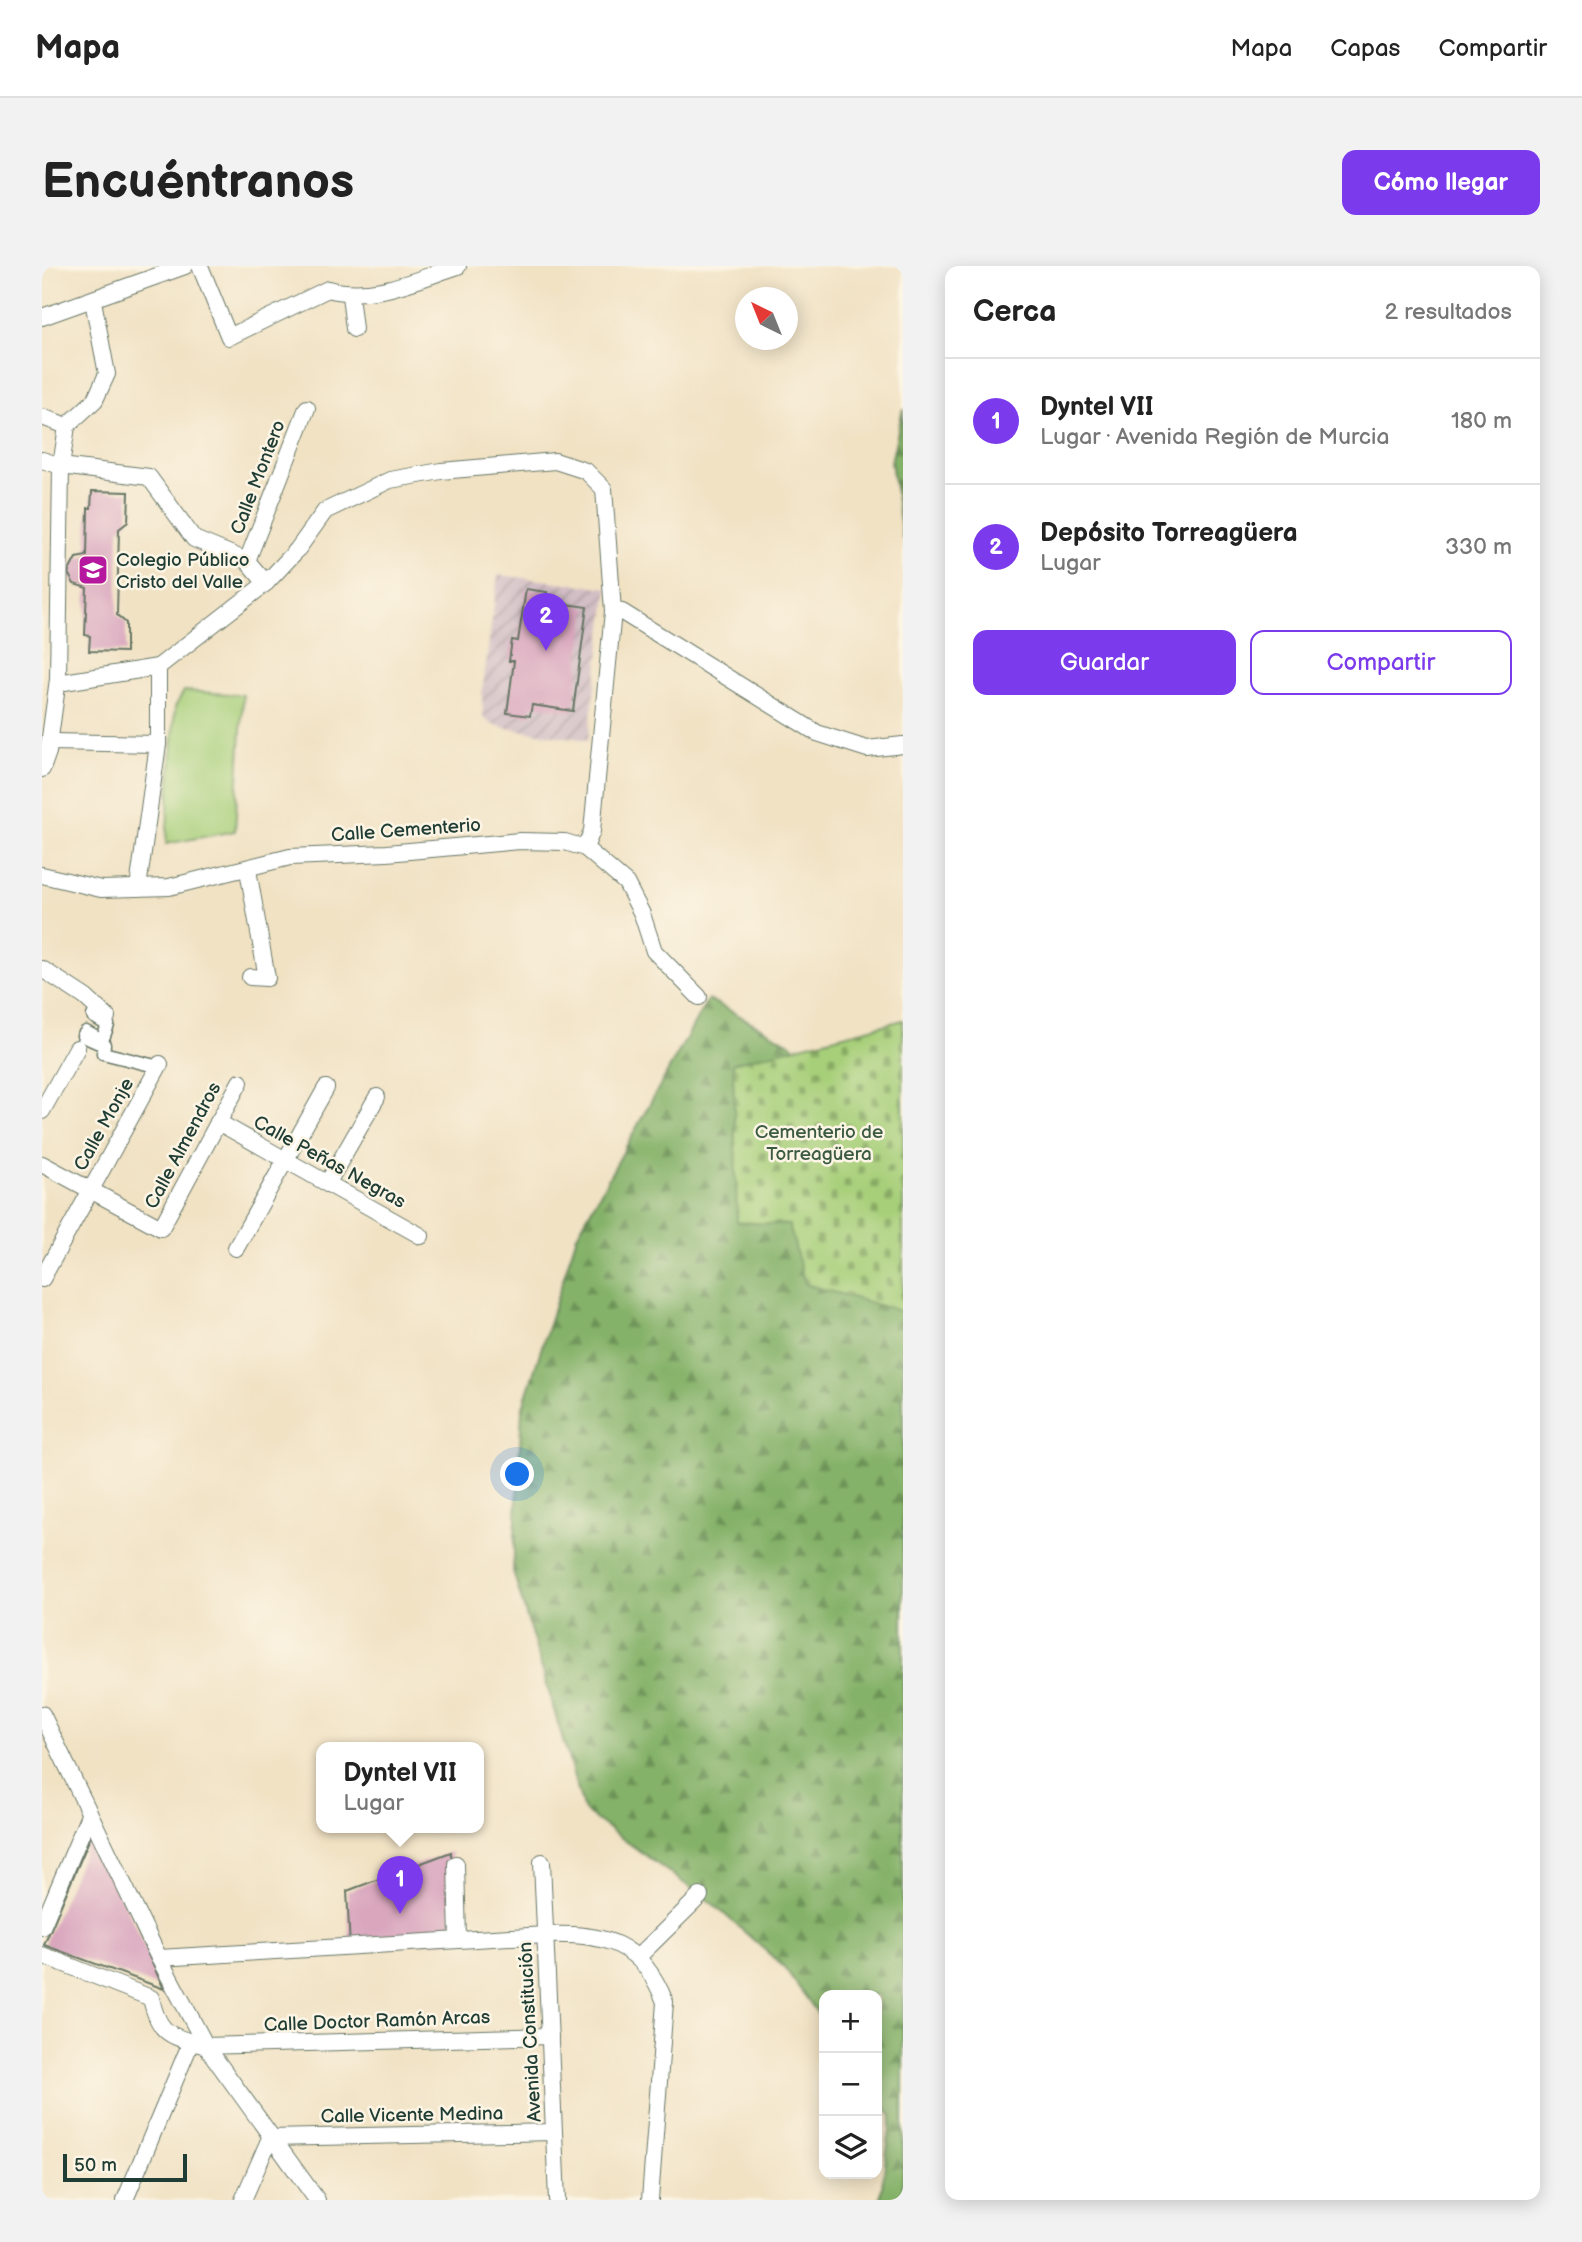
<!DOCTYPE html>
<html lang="es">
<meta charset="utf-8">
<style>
body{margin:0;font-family:"Balsamiq Sans",sans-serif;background:#f2f2f2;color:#222}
.controls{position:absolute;right:21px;bottom:21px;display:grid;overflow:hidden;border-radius:14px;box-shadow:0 4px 18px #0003}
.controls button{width:63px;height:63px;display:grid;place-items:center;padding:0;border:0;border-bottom:2px solid #e0e0e0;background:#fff;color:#222;font:35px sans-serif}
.compass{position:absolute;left:693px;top:21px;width:63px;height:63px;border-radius:50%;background:#fff;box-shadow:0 4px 18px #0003;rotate:317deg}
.scale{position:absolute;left:21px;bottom:18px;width:124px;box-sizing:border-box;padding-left:7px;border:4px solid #1f3d34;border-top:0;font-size:19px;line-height:24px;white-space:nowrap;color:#1f3d34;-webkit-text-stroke:5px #fcf5e5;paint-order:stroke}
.you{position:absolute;left:476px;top:1209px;width:24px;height:24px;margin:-18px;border:5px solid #fff;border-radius:50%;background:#1a73e8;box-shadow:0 0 0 10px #1a73e833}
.badge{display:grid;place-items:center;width:46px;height:46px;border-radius:50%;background:#7c3aed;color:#fff;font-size:23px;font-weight:700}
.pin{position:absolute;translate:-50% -58px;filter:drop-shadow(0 2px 4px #0008)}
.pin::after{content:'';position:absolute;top:37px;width:24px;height:21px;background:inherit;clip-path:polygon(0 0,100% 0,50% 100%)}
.popup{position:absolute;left:274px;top:1476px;width:168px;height:91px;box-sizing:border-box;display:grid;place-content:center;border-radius:14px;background:#fff;filter:drop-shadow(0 2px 5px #0005);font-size:23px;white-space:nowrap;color:#767676}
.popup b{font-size:26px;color:#222}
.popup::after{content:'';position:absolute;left:50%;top:100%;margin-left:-14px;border:14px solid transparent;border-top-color:#fff}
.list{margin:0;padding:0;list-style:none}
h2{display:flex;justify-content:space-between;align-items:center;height:91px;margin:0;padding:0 28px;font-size:30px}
h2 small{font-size:23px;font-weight:400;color:#767676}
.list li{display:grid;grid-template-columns:46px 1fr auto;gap:21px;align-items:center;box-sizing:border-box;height:126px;padding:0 28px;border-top:2px solid #e0e0e0}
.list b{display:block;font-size:26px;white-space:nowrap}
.list p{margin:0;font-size:23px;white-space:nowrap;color:#767676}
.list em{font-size:23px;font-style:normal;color:#767676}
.actions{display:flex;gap:14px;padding:21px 28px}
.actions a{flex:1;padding:16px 0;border:2px solid #7c3aed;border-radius:14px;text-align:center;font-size:24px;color:#7c3aed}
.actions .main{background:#7c3aed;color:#fff}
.icon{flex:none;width:38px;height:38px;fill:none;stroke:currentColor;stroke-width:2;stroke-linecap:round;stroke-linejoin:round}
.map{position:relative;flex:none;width:861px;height:1934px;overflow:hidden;border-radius:14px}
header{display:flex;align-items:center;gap:42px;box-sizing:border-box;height:98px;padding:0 35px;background:#fff;border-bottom:2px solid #e0e0e0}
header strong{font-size:33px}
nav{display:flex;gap:38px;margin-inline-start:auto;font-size:24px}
.intro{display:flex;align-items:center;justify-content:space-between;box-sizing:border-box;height:168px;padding:0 42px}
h1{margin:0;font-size:49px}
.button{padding:18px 32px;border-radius:14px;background:#7c3aed;color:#fff;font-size:24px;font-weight:700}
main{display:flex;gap:42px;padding:0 42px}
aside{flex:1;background:#fff;border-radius:14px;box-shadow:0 4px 18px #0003}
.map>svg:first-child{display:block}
.industrial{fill:url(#industrial-furrows)}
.forest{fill:url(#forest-firs);stroke:#52784e;stroke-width:2}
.cemetery{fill:url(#cemetery-stones);stroke:#638656;stroke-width:2}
.pitch{fill:#a7cf79;stroke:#638656;stroke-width:2}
.building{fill:#d9a6be}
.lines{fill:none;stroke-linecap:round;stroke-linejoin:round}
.pedestrian-casing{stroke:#687766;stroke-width:15}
.minor-casing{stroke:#687766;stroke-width:18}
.pedestrian{stroke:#fff;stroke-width:12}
.minor{stroke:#fff;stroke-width:16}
.labels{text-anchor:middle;stroke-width:5;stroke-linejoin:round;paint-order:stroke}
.street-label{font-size:19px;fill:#1f3d34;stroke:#fcf5e5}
.poi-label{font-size:19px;fill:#1f3d34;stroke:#fcf5e5;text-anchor:start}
.park-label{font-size:19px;fill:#3a5a42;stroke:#fcf5e5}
</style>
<header>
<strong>Mapa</strong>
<nav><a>Mapa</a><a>Capas</a><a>Compartir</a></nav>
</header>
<div class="intro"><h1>Encuéntranos</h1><a class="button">Cómo llegar</a></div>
<main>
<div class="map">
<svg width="861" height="1934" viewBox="0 0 861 1934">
<defs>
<pattern id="industrial-furrows" width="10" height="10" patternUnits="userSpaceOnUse" patternTransform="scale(1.75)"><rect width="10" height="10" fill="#d2bec5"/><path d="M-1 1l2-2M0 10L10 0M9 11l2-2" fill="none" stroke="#aa9ca1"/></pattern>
<pattern id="forest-firs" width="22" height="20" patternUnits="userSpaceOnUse" patternTransform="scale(1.75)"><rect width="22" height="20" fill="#85b269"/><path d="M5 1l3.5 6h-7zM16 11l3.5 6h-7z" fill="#6c9257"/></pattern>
<pattern id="cemetery-stones" width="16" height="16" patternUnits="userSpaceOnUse" patternTransform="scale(1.75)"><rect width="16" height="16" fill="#a7cf79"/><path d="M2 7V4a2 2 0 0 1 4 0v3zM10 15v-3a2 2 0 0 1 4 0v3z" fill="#87a964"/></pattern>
</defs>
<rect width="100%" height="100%" fill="#fcf5e5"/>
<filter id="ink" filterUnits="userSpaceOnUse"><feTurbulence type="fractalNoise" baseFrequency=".0143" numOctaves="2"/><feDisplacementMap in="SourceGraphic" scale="14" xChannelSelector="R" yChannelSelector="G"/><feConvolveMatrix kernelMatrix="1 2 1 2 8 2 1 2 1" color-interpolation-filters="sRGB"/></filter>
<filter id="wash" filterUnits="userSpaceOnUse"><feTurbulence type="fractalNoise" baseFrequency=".00686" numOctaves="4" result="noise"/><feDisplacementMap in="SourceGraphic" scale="28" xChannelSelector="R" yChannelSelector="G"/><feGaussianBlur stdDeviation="1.57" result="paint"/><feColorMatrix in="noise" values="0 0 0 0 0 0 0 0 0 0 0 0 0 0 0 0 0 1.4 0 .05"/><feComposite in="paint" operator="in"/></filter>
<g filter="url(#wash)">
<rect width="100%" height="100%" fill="#f1e2c4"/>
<!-- industrial -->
<polygon class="industrial" points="456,309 566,322 546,474 463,462 449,458 441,451 440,428"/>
<!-- forest -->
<g class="forest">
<polygon points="861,143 861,274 849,196"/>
<polygon points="666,733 748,777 861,861 861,1934 838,1934 850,1850 835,1829 835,1729 782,1729 782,1756 742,1701 671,1638 542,1545 471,1305 480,1144 535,969"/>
</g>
<!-- cemetery -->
<polygon class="cemetery" points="861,754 861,1046 763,1018 747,959 695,956 691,797"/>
<!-- pitch -->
<polygon class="pitch" points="142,425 201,429 193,565 124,578 133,441"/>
<g id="blocks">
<!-- building -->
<g class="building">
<polygon points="50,225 87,226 86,256 77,263 75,349 84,357 84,386 47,385 48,370 43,369 45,322 32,318 26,307 34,292 45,290 46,242 49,242"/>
<polygon points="484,323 505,326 504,335 545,341 531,445 490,439 488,450 465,447 472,395 467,395 470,374 476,375"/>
<polygon points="50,1567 122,1723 2,1679"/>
<polygon points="409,1586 410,1675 308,1681 305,1625"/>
</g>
</g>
</g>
<g filter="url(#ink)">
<use href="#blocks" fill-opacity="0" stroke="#687766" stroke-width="2"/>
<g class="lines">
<!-- pedestrian casing -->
<g class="pedestrian-casing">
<polyline id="pedestrian" points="65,751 53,746 51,750 66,759 60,775 44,766 41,770 62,779 61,787 117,801"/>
</g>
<!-- minor casing -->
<g class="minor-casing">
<g id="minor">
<path d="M 158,0 L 187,71 L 286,23 C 331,35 373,14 416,0"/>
<polyline points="308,29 312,63"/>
<polyline points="0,51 143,0"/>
<polyline points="0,151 25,160"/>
<polyline points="0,194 19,200 107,211 152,273 205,295 224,317"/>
<polyline points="205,295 265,142"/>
<polyline points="16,417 116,401"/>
<polyline points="8,476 116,478"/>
<polyline points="0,503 6,486 16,413 19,200 25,160 53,134 65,108 51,35"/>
<polyline points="543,582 550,565 571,345 580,346 775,467 825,483 861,479"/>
<polyline points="206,604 225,712 208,711"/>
<polyline points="0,609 59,623 127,621 248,591 345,587 478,575 523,576 543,582 584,617 600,648 612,685 657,731"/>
<polyline points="96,622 116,478 116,401 224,317 255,284 283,245 348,214 399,205 513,195 544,205 562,223 571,345"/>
<polyline points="0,703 43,731 65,751"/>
<polyline points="0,845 35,782"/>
<polyline points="176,856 379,970"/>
<polyline points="0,898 119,962 198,816"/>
<polyline points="285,918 335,831"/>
<polyline points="194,982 284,822"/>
<polyline points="0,1013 118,798"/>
<polyline points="0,1448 117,1692 164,1780 275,1934"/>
<polyline points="500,1596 515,1934"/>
<polyline points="414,1598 416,1674"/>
<polyline points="0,1661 47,1549"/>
<path d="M 0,1689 L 109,1732 C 117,1770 129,1770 164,1780 L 508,1770"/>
<polyline points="596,1691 658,1630"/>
<path d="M 117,1692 L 503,1669 C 563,1667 600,1676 623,1736 L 608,1934"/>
<polyline points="83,1934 149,1776"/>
<polyline points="201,1934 228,1872 512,1866"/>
</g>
</g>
<!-- pedestrian -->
<use href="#pedestrian" class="pedestrian"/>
<!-- minor -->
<use href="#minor" class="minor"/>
</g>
</g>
<!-- icons -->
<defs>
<g id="school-square" transform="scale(1.575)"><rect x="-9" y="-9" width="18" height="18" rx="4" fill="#b5179e" stroke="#fcf5e5"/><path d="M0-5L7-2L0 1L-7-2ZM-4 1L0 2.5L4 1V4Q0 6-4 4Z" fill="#fff"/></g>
</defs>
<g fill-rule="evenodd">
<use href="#school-square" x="51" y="304"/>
</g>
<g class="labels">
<!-- street labels -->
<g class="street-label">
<text transform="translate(215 211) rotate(-69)" y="7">Calle Montero</text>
<text transform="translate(364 563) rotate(-4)" y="7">Calle Cementerio</text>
<text transform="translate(61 858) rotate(-61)" y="7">Calle Monje</text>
<text transform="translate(140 879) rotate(-62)" y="7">Calle Almendros</text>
<text transform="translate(288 895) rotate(29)" y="7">Calle Peñas Negras</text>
<text transform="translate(335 1754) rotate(-2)" y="7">Calle Doctor Ramón Arcas</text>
<text transform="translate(487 1766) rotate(-93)" y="7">Avenida Constitución</text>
<text transform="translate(370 1848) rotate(-1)" y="7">Calle Vicente Medina</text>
</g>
<!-- poi labels -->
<g class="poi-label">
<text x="74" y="300">Colegio Público<tspan x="74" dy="22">Cristo del Valle</tspan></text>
</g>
<!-- park labels -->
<g class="park-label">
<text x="777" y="872">Cementerio de<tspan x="777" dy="22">Torreagüera</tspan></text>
</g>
</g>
</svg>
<div class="controls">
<button>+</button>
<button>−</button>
<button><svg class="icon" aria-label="layers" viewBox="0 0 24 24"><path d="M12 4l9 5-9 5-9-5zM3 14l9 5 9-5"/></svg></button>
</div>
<svg class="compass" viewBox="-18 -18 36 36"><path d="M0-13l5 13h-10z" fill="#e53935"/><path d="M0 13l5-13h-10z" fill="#767676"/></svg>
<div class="scale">50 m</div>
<div class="you"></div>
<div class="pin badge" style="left:358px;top:1648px">1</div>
<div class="popup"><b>Dyntel VII</b>Lugar</div>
<div class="pin badge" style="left:504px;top:385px">2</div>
</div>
<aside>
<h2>Cerca<small>2 resultados</small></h2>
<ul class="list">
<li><span class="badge">1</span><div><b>Dyntel VII</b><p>Lugar · Avenida Región de Murcia</p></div><em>180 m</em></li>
<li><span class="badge">2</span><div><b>Depósito Torreagüera</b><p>Lugar</p></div><em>330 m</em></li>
</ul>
<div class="actions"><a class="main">Guardar</a><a>Compartir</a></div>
</aside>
</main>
